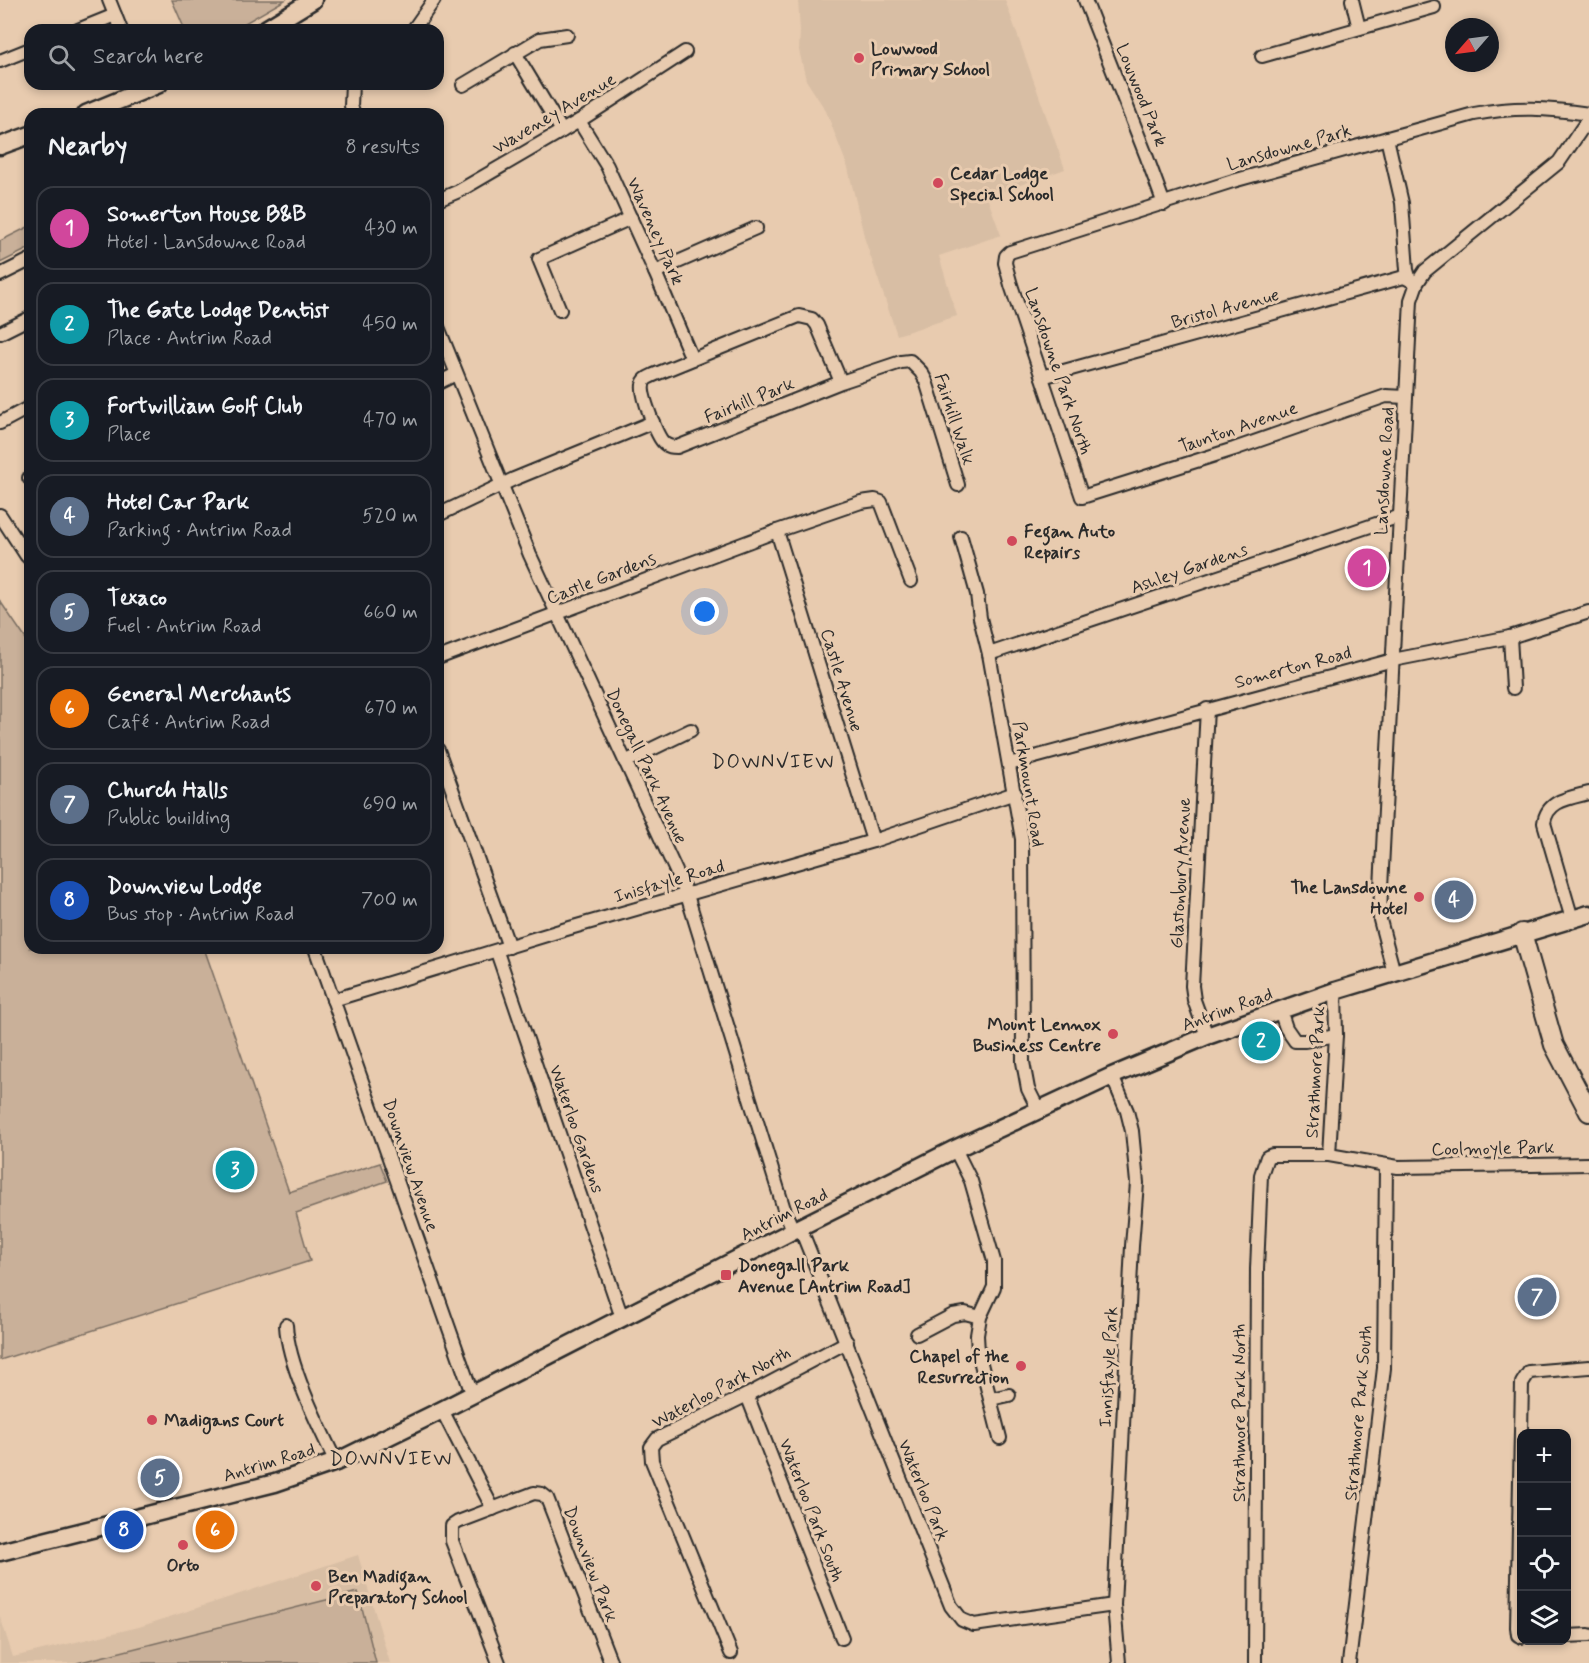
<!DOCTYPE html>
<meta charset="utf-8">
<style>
body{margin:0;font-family:Mynerve,sans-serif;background:#242831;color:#f1f3f6}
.controls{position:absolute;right:18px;bottom:18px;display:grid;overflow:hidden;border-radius:12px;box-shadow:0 3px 9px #0003}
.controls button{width:54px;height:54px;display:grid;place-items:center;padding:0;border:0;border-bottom:2px solid #363941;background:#171b24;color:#f1f3f6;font:30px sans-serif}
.compass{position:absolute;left:1445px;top:18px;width:54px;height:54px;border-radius:50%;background:#171b24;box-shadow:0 3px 9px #0003;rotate:242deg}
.you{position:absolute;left:705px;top:612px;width:21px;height:21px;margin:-15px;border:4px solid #fff;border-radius:50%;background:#1a73e8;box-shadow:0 0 0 9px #1a73e833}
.badge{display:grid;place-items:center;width:39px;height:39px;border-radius:50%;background:#d1495b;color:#fff;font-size:20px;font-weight:700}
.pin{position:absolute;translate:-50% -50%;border:3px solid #fff;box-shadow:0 2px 6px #0006}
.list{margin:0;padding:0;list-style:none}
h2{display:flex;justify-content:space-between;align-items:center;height:78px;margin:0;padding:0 24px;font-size:26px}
h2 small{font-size:20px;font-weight:400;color:#9ea1a6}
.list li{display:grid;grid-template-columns:39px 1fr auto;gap:18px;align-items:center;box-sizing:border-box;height:84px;margin:0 12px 12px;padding:0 12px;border:2px solid #363941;border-radius:18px}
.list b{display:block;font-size:22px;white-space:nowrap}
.list p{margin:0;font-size:20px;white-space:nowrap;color:#9ea1a6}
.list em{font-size:20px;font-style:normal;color:#9ea1a6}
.icon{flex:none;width:33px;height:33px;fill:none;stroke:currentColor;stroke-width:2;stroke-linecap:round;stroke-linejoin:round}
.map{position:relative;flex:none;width:1589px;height:1663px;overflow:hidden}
.search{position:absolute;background:#171b24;box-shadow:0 3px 9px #0003;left:24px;top:24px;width:420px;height:66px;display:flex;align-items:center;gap:15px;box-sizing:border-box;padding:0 21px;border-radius:18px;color:#9ea1a6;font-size:22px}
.panel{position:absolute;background:#171b24;box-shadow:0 3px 9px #0003;left:24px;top:108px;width:420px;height:846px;border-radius:18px}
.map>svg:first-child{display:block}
.built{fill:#d8bea4}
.green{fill:#c9b099;stroke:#7a6e62;stroke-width:1.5}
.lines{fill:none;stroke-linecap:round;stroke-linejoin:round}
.minor-casing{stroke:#2b2b2b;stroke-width:16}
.major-casing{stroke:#2b2b2b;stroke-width:21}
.highway-casing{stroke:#2b2b2b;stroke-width:22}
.minor{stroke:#e8cbaf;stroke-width:12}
.major{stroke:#e8cbaf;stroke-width:16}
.highway{stroke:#e8cbaf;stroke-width:18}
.poi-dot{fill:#d1495b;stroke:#e8cbaf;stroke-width:2}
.labels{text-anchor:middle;stroke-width:6;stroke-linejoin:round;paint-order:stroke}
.poi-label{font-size:18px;font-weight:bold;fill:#2b2b2b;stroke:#e8cbaf;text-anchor:start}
.street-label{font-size:18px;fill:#2b2b2b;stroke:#e8cbaf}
.neighbourhood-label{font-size:20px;letter-spacing:1.5px;fill:#2b2b2b;stroke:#e8cbaf}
</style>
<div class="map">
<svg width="1589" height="1663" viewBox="0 0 1589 1663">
<rect width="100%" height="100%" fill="#e8cbaf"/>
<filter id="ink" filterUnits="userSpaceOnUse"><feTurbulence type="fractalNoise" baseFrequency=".0167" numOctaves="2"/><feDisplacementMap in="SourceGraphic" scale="12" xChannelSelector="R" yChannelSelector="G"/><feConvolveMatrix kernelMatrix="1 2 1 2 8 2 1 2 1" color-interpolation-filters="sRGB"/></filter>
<g filter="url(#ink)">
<!-- built -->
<g class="built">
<polygon points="798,0 1005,0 1065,169 987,197 1001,235 939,256 957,316 897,335 865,240 848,168 826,111 806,80 799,50 800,31"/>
<polygon points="358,1555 390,1663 0,1663 0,1616 13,1657 139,1627"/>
</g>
<!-- green -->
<g class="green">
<polygon points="172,0 285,0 233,30 185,30"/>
<polygon points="30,226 30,248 0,263 0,241"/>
<polygon points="0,601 30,645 30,948 204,948 289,1192 380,1163 387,1181 296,1213 310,1261 0,1360"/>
<polygon points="358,1592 376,1663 77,1663"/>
</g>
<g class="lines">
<!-- minor casing -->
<g class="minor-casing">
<g id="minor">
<polyline points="109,0 121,30"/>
<polyline points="1085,0 1146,155 1164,204"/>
<polyline points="1352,0 1359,28"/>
<polyline points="78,30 115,15"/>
<polyline points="413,30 434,0"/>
<polyline points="515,53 562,131"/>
<polyline points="1262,56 1434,7"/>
<polyline points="0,61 30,49"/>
<polyline points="352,84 351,106 354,114"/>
<polyline points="463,85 540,39 567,35"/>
<polyline points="579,121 607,166 655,272 692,359"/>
<polyline points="1387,138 1402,203 1407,270 1410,280"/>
<polyline points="438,200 459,191 579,121 685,52"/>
<polyline points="655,272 756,228"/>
<polyline points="0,275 30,260"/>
<polyline points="560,310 539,259 631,218"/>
<polyline points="438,327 530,555 687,895 784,1209 793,1230"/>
<polyline points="0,333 30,318"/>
<polyline points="1042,377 1404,277 1417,283"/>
<path d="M 841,382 L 817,325 L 812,319 L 799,316 L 656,374 C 650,377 644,378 643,385 C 641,395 657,437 664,443 C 668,447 672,447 677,447 L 841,382 L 901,362 L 910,361 L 921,372 L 926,381 L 958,485"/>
<polyline points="438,383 456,374"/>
<path d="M 1406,397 L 1386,396 L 1234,449 L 1082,497 L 1011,285 L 1005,263 L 1006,256 L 1010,252 L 1233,181 L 1474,114 C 1516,106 1547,108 1589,114"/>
<polyline points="0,423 30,407"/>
<polyline points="29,478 30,478"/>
<polyline points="0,515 26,555 30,559"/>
<polyline points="438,515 514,479 653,422"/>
<polyline points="777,531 873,841"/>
<polyline points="961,537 977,594 980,618 989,654 1022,839 1023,1062 1028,1089 1038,1109"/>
<polyline points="1510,637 1513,688"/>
<polyline points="989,654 1400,516"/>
<polyline points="438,658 777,531 861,502 875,500 881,502 911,581"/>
<polyline points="1207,709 1192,986 1194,1000 1207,1036"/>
<polyline points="438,750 509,947"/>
<polyline points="625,762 691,730"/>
<polyline points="1009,764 1393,660 1510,637 1589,612"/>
<path d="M 1572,919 L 1544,823 C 1547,800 1570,798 1589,793"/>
<polyline points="315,948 469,1385 474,1394"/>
<polyline points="497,952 619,1309 624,1318"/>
<polyline points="1394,973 1380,920 1381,888 1411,300 1417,283 1425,271 1559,162 1589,118"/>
<polyline points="333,1000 563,930 873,841 1015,793"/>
<polyline points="1280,1010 1286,1028 1295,1041 1305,1041 1336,1035"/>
<polyline points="1112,1076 1127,1111 1132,1131 1137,1183 1132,1246 1114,1605 1119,1663"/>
<polyline points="955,1149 971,1181 994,1261 994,1287 980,1317 977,1335 978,1352 1000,1438"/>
<polyline points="1329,1155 1336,1035 1335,991"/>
<polyline points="800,1227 951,1606 962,1620 974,1625 1114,1605"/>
<path d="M 286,1325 C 288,1365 318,1425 336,1462"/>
<polyline points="917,1334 953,1315 965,1313 980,1317"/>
<polyline points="747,1395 842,1638"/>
<polyline points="991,1399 1009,1395"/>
<polyline points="442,1410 493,1509"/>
<polyline points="1566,1636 1589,1635"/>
<polyline points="1522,1637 1518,1635 1517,1627 1522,1383 1529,1372 1589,1367"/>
<polyline points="731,1653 652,1461 651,1447 657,1439 747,1395 847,1342"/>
<polyline points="499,1663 452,1541 452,1526 458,1522 534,1493 542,1494 547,1498 611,1663"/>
<polyline points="1255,1663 1257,1269 1261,1175 1267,1157 1272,1155 1329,1155 1398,1167 1589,1164"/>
<polyline points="1349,1663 1384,1368 1386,1165"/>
</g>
</g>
<!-- major casing -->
<g class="major-casing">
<g id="major">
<polyline points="264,30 313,0"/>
<polyline points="86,114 159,84"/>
<polyline points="0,146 30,135"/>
<polyline points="0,1552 275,1483 336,1462 442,1410 800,1227 955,1149 1112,1076 1207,1036 1335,991 1589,914"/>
</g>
</g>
<!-- highway casing -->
<g class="highway-casing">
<polyline id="highway" points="1522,933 1554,1045 1589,1112"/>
</g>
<!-- minor -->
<use href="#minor" class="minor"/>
<!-- major -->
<use href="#major" class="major"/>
<!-- highway -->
<use href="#highway" class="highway"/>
</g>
</g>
<!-- markers -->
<g class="poi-dot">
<circle cx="859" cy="58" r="6"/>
<circle cx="938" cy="183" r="6"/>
<circle cx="1012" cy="541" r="6"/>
<circle cx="1419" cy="897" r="6"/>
<circle cx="1113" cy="1034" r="6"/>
<rect x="720" y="1269" width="12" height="12" rx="3"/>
<circle cx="1021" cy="1366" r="6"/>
<circle cx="152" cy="1420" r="6"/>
<circle cx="183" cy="1545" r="6"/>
<circle cx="316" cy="1586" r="6"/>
</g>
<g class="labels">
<!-- poi labels -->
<g class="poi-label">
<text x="871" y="54">Lowwood<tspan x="871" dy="21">Primary School</tspan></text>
<text x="950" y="179">Cedar Lodge<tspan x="950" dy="21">Special School</tspan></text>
<text x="1024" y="537">Fegan Auto<tspan x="1024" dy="21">Repairs</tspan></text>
<text x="1407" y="893" text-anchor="end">The Lansdowne<tspan x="1407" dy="21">Hotel</tspan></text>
<text x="1101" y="1030" text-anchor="end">Mount Lennox<tspan x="1101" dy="21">Business Centre</tspan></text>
<text x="738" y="1271">Donegall Park<tspan x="738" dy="21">Avenue [Antrim Road]</tspan></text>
<text x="1009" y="1362" text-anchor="end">Chapel of the<tspan x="1009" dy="21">Resurrection</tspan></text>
<text x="164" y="1426">Madigans Court</text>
<text x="183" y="1571" text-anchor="middle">Orto</text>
<text x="328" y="1582">Ben Madigan<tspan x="328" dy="21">Preparatory School</tspan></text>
</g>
<!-- street labels -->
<g class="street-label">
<text transform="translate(1142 95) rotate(68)" y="6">Lowwood Park</text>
<text transform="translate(554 113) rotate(-31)" y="6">Waveney Avenue</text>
<text transform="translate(1289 147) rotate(-16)" y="6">Lansdowne Park</text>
<text transform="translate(656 231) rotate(66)" y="6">Waveney Park</text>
<text transform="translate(1225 308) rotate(-15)" y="6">Bristol Avenue</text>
<text transform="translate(1059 371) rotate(71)" y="6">Lansdowne Park North</text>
<text transform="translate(749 400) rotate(-22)" y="6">Fairhill Park</text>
<text transform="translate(955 419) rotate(72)" y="6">Fairhill Walk</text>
<text transform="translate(1238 427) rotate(-19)" y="6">Taunton Avenue</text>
<text transform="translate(1384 471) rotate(-87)" y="6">Lansdowne Road</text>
<text transform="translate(1189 568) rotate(-19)" y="6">Ashley Gardens</text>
<text transform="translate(601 578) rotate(-21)" y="6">Castle Gardens</text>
<text transform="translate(1293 667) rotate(-15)" y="6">Somerton Road</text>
<text transform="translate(842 680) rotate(73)" y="6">Castle Avenue</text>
<text transform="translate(647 766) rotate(65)" y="6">Donegall Park Avenue</text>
<text transform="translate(1029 784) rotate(81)" y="6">Parkmount Road</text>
<text transform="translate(1180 873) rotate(-87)" y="6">Glastonbury Avenue</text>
<text transform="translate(669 881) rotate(-16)" y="6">Inisfayle Road</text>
<text transform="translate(1227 1009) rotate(-20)" y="6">Antrim Road</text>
<text transform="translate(1315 1072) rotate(-87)" y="6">Strathmore Park</text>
<text transform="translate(577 1129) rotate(71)" y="6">Waterloo Gardens</text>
<text transform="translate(1493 1148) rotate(-1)" y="6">Coolmoyle Park</text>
<text transform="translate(411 1165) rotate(71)" y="6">Downview Avenue</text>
<text transform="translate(784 1214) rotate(-27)" y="6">Antrim Road</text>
<text transform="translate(1108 1367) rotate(-87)" y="6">Innisfayle Park</text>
<text transform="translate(721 1387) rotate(-28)" y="6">Waterloo Park North</text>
<text transform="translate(1239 1413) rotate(-90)" y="6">Strathmore Park North</text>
<text transform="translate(1358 1413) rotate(-85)" y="6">Strathmore Park South</text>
<text transform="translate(269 1462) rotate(-17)" y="6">Antrim Road</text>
<text transform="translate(924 1490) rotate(68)" y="6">Waterloo Park</text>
<text transform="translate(812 1510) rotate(69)" y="6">Waterloo Park South</text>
<text transform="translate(591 1564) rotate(69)" y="6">Downview Park</text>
</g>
<!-- neighbourhood labels -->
<g class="neighbourhood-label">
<text x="773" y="768">DOWNVIEW</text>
<text x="391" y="1465">DOWNVIEW</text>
</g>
</g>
</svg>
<div class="controls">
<button>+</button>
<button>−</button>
<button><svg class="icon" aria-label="locate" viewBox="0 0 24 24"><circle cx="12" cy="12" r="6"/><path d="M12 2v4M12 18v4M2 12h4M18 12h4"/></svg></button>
<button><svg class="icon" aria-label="layers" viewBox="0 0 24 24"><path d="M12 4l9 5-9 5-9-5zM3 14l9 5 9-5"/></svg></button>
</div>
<svg class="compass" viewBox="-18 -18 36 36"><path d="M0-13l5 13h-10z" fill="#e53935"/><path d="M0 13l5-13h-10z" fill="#9ea1a6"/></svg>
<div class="you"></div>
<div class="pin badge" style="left:1367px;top:568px;background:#d1479c">1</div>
<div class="pin badge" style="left:1261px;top:1041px;background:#0f9aa8">2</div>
<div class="pin badge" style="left:235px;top:1170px;background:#0f9aa8">3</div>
<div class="pin badge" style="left:1454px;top:900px;background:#5c6f8a">4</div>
<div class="pin badge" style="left:160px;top:1478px;background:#5c6f8a">5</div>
<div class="pin badge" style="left:215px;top:1530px;background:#e8710a">6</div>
<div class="pin badge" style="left:1537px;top:1297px;background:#5c6f8a">7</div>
<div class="pin badge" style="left:124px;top:1530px;background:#1a4fb4">8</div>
<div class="search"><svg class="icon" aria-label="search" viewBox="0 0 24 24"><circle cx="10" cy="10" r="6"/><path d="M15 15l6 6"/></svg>Search here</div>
<section class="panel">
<h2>Nearby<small>8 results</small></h2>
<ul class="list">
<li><span class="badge" style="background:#d1479c">1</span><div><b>Somerton House B&amp;B</b><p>Hotel · Lansdowne Road</p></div><em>430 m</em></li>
<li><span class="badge" style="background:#0f9aa8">2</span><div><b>The Gate Lodge Dentist</b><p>Place · Antrim Road</p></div><em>450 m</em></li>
<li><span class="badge" style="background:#0f9aa8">3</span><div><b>Fortwilliam Golf Club</b><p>Place</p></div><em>470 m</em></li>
<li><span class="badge" style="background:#5c6f8a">4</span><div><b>Hotel Car Park</b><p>Parking · Antrim Road</p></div><em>520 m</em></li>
<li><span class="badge" style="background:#5c6f8a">5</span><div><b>Texaco</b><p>Fuel · Antrim Road</p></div><em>660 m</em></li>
<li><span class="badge" style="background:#e8710a">6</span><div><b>General Merchants</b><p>Café · Antrim Road</p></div><em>670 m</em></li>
<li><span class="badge" style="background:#5c6f8a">7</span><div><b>Church Halls</b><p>Public building</p></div><em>690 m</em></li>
<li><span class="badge" style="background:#1a4fb4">8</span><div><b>Downview Lodge</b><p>Bus stop · Antrim Road</p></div><em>700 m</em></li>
</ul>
</section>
</div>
